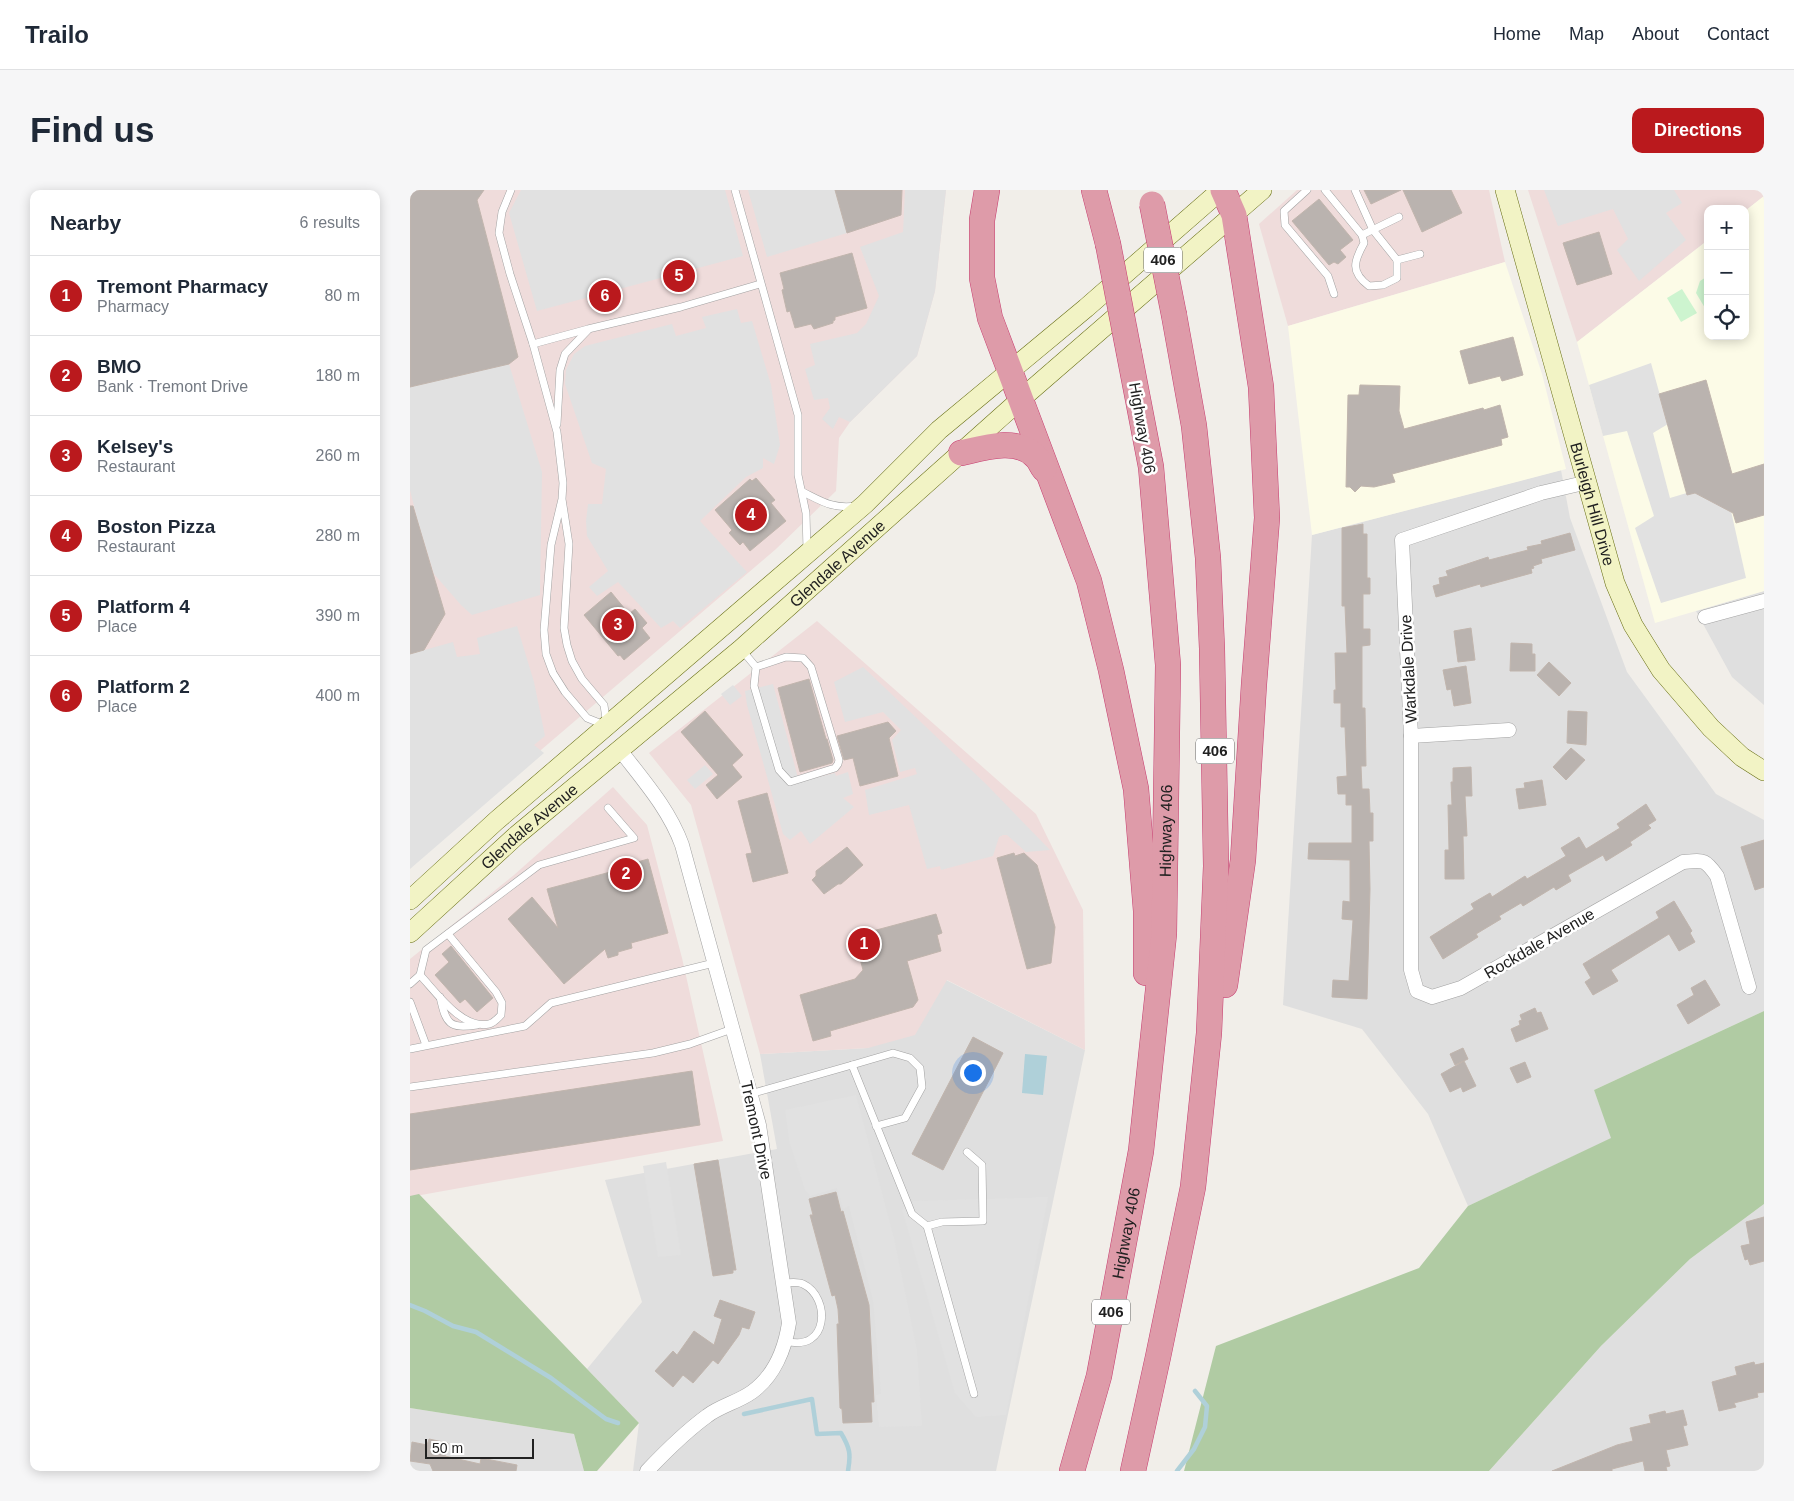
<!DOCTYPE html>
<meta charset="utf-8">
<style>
body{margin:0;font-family:Helvetica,sans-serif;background:#f6f6f7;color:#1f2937}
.controls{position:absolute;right:15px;top:15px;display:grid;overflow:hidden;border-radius:10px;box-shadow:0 2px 12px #0003}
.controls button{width:45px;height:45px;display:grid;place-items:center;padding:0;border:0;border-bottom:1px solid #e0e1e3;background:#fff;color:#1f2937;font:25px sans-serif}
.scale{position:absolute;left:15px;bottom:12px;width:109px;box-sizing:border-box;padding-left:5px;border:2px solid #212121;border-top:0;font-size:14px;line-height:18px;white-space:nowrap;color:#212121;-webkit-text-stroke:4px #fff;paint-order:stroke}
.you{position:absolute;left:562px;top:882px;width:18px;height:18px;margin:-12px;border:4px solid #fff;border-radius:50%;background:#1a73e8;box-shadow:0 0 0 8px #1a73e833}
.badge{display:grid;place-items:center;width:32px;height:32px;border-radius:50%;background:#ba191d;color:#fff;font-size:16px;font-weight:700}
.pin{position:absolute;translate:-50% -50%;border:2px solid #fff;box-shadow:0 1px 5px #0006}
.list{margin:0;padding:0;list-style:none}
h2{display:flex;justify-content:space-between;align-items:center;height:65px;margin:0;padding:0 20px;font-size:21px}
h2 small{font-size:16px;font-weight:400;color:#747a83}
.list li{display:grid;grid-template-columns:32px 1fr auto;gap:15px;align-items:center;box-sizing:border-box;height:80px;padding:0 20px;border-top:1px solid #e0e1e3}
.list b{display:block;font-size:19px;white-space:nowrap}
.list p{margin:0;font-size:16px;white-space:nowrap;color:#747a83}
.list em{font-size:16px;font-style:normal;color:#747a83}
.icon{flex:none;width:28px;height:28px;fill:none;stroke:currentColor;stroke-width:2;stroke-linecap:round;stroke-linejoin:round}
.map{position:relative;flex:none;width:1354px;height:1281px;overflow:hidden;border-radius:10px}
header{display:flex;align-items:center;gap:30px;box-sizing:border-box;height:70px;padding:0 25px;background:#fff;border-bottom:1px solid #e0e1e3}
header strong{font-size:24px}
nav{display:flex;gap:28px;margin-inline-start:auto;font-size:18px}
.intro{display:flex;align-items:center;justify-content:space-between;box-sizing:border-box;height:120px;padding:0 30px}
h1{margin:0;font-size:35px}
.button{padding:12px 22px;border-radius:10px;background:#ba191d;color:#fff;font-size:18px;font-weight:700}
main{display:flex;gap:30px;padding:0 30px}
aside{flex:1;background:#fff;border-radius:10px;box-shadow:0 2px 12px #0003}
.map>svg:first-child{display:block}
.residential{fill:#dfdfdf}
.commercial{fill:#efdcdb}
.education{fill:#fcfbe7}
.forest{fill:#b0cba3}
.park{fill:#cdf4cf}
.parking{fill:#e1e1e1}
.water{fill:#afd0d9}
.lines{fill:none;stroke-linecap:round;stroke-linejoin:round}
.stream{stroke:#afd0d9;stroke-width:4.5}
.building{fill:#bab3af;stroke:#c1b5ad}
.lane-casing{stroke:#a2a2a2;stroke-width:8}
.street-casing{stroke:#a2a2a2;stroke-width:15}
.secondary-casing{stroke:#676e13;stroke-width:20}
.highway-casing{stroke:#c73e70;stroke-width:26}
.lane{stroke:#fff;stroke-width:7}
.street{stroke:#fff;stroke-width:14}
.secondary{stroke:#f2f3c5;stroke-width:19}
.highway{stroke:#de9ba9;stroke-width:25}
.highway-bridge-casing{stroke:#c73e70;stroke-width:26;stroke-linecap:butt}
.highway-bridge{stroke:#de9ba9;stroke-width:25}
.labels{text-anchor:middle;stroke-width:5;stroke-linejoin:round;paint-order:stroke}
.shield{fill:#fff;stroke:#646464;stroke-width:1}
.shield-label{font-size:15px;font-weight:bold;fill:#212121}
.street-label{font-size:16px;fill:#212121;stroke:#fff}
</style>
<header>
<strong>Trailo</strong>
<nav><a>Home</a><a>Map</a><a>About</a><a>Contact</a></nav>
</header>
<div class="intro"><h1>Find us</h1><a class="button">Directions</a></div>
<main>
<aside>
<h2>Nearby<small>6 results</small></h2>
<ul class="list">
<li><span class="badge">1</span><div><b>Tremont Pharmacy</b><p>Pharmacy</p></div><em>80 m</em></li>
<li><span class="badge">2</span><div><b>BMO</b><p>Bank · Tremont Drive</p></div><em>180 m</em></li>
<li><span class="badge">3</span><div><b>Kelsey's</b><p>Restaurant</p></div><em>260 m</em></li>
<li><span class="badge">4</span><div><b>Boston Pizza</b><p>Restaurant</p></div><em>280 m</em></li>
<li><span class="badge">5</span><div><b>Platform 4</b><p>Place</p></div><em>390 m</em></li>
<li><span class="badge">6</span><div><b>Platform 2</b><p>Place</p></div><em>400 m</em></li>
</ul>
</aside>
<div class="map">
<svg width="1354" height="1281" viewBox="0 0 1354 1281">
<rect width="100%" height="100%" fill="#f1eee9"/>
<!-- residential -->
<g class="residential">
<polygon points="1151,280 1160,328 1217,482 1306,604 1354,630 1354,821 1184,900 1202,948 1058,1016 1018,924 952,839 873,815 902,345"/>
<polygon points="1354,401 1354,515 1322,487 1286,421"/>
<polygon points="536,790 675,860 586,1281 223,1281 229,1233 177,1179 232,1112 195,990 367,959 350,864 458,858"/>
<polygon points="1354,1014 1354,1281 1079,1281 1191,1156 1280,1069"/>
<polygon points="0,1218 164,1244 174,1281 0,1281"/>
</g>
<!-- commercial -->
<g class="commercial">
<polygon points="0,0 536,0 525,101 507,166 440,232 429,248 426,301 366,359 0,672"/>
<polygon points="887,0 1079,0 1095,72 878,136 849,34"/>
<polygon points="1118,0 1354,0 1354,6 1335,21 1335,19 1298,19 1298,50 1167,152"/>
<polygon points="407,431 626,624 673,720 675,860 537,790 505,845 458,858 350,864 281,615 239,563"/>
<polygon points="203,597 237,635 272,768 313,951 0,1007 0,769 104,685"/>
</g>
<!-- education -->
<g class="education">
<polygon points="1354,6 1354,401 1245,433 1167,152 1298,50 1298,146 1335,146 1335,21"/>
<polygon points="1095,72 1132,184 1156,279 902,345 878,136"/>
</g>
<!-- forest -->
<g class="forest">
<polygon points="1354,821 1354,1014 1280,1069 1191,1156 1079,1281 774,1281 806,1156 1009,1078 1058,1016 1201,948 1184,900"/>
<polygon points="9,1004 229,1233 187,1281 174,1281 164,1244 0,1218 0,1006"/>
</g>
<!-- park -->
<g class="park">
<polygon points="1298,86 1298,117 1295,118 1286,103 1290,91"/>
<polygon points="1272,99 1287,123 1271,132 1257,108"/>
</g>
<!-- parking -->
<g class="parking">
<polygon points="111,0 315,0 333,66 127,121 99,23"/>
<polygon points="338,0 425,0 437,43 357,67"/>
<polygon points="495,0 536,0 525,101 507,166 440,232 429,227 423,239 412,229 420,218 418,208 404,210 395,179 405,175 400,154 447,143 456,134 469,106 450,57 493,42"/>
<polygon points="1134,0 1264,0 1272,13 1256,23 1276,50 1229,91 1207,60 1218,49 1203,19 1148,36"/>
<polygon points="327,119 331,133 342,131 361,195 370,255 364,274 353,268 353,278 336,287 290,331 337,382 270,438 263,431 251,438 208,392 187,406 179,397 198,381 177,346 176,331 178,314 192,314 196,279 182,273 155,194 156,180 164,164 175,156 262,134 266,146 296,138 292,127"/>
<polygon points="1241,173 1258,234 1243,243 1260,308 1300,296 1319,312 1336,388 1251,413 1225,338 1244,326 1217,241 1193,246 1179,195"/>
<polygon points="99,174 132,282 130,405 62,425 51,415 24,384 8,332 0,300 0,197"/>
<polygon points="107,436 124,492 135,546 124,555 134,563 0,679 0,464 43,452 47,467 70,464 67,448"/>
<polygon points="453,477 576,594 640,660 616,662 597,645 593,645 589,647 583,666 531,680 530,676 517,679 499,615 459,625 455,600 507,584 505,578 490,582 482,550 491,540 473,522 435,532 424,492"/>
<polygon points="363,494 389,592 425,583 426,586 438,582 443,604 433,608 444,617 400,654 391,641 380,650 373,644 337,515 335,501"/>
<polygon points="323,495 332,506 320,515 311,504"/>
<polygon points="295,575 303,584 285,599 277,590"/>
<polygon points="446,905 484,1048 507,1160 512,1236 469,1237 466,1205 471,1204 463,1111 439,1016 433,1019 427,998 400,1006 395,1000 379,951 375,920"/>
<polygon points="256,972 271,1065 248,1067 233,976"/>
<polygon points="638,1007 596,1225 566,1227 545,1203 492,1019 504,1011"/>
</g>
<!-- water -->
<polygon class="water" points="615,864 637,866 633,905 612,903"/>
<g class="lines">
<!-- stream -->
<g class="stream">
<polyline points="0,1115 15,1121 43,1136 66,1142 141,1188 196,1229 208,1233"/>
<path d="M 334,1224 L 402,1209 L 407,1244 L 431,1243 C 440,1258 441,1264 438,1281"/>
<polyline points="767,1281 784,1259 795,1237 797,1216 785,1201"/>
</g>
</g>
<!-- building -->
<g class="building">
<polygon points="0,0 74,0 67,10 108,167 99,174 0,197"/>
<polygon points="425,0 492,0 491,25 437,43"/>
<polygon points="954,0 991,0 961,14"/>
<polygon points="993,0 1041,0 1052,23 1012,42"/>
<polygon points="909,9 943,50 930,60 936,67 928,74 924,72 919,75 882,31"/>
<polygon points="1189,42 1202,84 1167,95 1153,53"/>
<polygon points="442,63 457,118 425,127 425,130 423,131 423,133 404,139 401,134 385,138 380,121 377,122 372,100 374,99 370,83"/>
<polygon points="1103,147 1113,185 1092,191 1090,186 1059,194 1050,161"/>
<polygon points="1296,190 1322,284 1354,274 1354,325 1326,333 1323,323 1285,303 1277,305 1249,204"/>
<polygon points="950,195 990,196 989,221 994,239 1073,218 1074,220 1090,215 1098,247 1091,249 1092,255 982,284 985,292 964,297 951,296 945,302 940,297 936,297 938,205 949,205"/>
<polygon points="346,288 365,310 361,313 376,331 340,361 333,352 330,355 319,343 322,340 305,320 340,289 342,291"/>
<polygon points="0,316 3,316 35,424 14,460 0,464"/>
<polygon points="953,334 953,344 957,344 957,388 960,388 960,404 953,404 953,439 960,439 960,455 952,456 952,518 955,518 956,576 951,576 952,599 959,599 960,623 963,623 963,651 959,651 960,699 957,809 922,807 923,790 939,791 943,730 932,729 933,711 940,712 940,670 898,669 899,653 942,653 942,615 936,615 936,604 928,604 927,587 937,586 935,537 931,537 931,513 924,513 924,500 926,500 925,463 937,463 935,416 932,416 932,338"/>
<polygon points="1160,343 1165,360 1131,369 1132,373 1123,376 1124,378 1121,379 1122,383 1071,397 1070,394 1026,407 1023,396 1030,394 1029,388 1038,386 1036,381 1078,367 1079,370 1118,360 1117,357 1132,354 1131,351"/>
<polygon points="201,402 219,424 225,419 237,433 232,438 240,448 214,470 210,465 208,466 174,425"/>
<polygon points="1061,438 1065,470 1048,472 1044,441"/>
<polygon points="1101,453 1122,454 1122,464 1125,464 1125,481 1100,481"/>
<polygon points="1139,472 1161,493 1149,506 1127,485"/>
<polygon points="1056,476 1061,513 1044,516 1041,499 1037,500 1033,480"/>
<polygon points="399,489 416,549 417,549 423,570 422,573 390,582 368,498"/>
<polygon points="295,521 333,565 322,575 332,587 307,609 296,595 308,585 271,542"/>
<polygon points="1158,521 1177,522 1176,555 1157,553"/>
<polygon points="478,532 486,541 479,548 488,586 450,596 443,568 434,570 427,546"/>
<polygon points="1161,558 1175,570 1156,590 1143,577"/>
<polygon points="1061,577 1062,606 1055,606 1057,646 1053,646 1054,689 1035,689 1035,660 1039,660 1038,615 1042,615 1041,592 1043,592 1043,578"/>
<polygon points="1132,590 1136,615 1109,619 1106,599 1115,598 1114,593"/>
<polygon points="357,603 378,683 343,692 336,664 342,663 328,611"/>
<polygon points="1236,614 1246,630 1238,635 1241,638 1220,652 1222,655 1196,671 1193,665 1158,685 1161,691 1146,700 1144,697 1113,716 1111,713 1089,726 1091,729 1066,744 1068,747 1033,769 1020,747 1064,719 1061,714 1080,703 1082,707 1115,686 1117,689 1156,666 1151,658 1169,647 1176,659 1210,638 1207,634"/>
<polygon points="1354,650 1354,697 1345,700 1331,657"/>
<polygon points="437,657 453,675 431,694 428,694 414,704 402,690 406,686 406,681"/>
<polygon points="604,663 605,666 614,663 627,675 645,737 641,773 617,779 587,668"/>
<polygon points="238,669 258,743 221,753 222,758 208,762 208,765 198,768 195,759 154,794 98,729 122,707 148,738 137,699 204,681 203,679"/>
<polygon points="1264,711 1282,741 1280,743 1285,752 1269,761 1259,744 1201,780 1208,791 1183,805 1175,792 1181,788 1173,774 1249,728 1246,722"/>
<polygon points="526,724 532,743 527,745 531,761 497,771 508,810 503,817 420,841 421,846 403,851 390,805 445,789 453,780 444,746"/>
<polygon points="41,756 83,808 67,822 55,809 50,813 25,785 39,772 32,764"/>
<polygon points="1295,790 1310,815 1278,834 1267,815 1284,805 1281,798"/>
<polygon points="1125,818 1127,823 1131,822 1138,839 1106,852 1101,839 1110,835 1109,831 1112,830 1110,825"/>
<polygon points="563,847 593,863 533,980 502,964"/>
<polygon points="1053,858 1058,869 1045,875 1040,864"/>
<polygon points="1054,871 1066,896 1053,902 1051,897 1040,902 1031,884"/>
<polygon points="1115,872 1121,887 1107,893 1100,878"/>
<polygon points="282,881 290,935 0,980 0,924"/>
<polygon points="308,970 326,1080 323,1080 323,1083 303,1086 284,974"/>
<polygon points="426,1002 431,1022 433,1021 459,1115 464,1212 461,1212 462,1232 433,1233 432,1219 430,1218 427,1134 429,1134 428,1119 425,1105 422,1106 400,1025 403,1025 399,1009"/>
<polygon points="1354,1027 1354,1071 1340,1075 1338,1069 1335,1070 1331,1056 1340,1054 1336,1032"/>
<polygon points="310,1110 345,1122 339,1139 332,1137 329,1145 308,1174 303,1170 283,1193 273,1185 263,1197 245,1181 263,1161 267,1165 284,1141 304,1155 312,1129 304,1126"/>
<polygon points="1344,1172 1345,1175 1354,1173 1354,1202 1347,1203 1348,1207 1324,1213 1326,1217 1309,1221 1302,1192 1327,1185 1325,1177"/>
<polygon points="1273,1220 1277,1235 1273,1236 1278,1255 1256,1260 1260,1276 1256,1277 1257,1281 1235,1281 1233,1271 1202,1279 1202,1281 1142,1281 1207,1255 1223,1251 1220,1238 1241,1233 1239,1225 1255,1221 1256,1224"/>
<polygon points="19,1249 38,1253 35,1266 70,1274 71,1268 107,1275 106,1281 23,1281 20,1274 0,1271 2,1252 17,1255"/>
</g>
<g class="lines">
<!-- lane casing -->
<g class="lane-casing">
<g id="lane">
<polyline points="101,0 92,22 89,43 100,84 123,154 147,242 153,293 152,309 159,354 154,438 157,455 162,471 172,489 194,515 197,536 177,528 155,502 143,483 136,464 134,440 141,355 152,309"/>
<polyline points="325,0 388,225 388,285 396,323 397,360"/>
<polyline points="897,0 874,21 875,35 918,86 924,104"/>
<path d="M 915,0 L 952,45 L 954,53 C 944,71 940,82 959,96 L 973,95 L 987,88 L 987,70"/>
<polyline points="945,0 963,40 987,70 1010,64"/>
<polyline points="952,45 989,27"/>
<polyline points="123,154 178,139 271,117 350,94"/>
<polyline points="147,234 150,180 155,164 178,140"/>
<path d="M 393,302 C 413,312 423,319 446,316"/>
<polyline points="331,459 346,477 344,496 369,580 380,592 425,578 428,574 429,570 401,477 393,468 376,467 346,477"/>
<path d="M 10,785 C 26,802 52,840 79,834 C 84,833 88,828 91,825 L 92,813 L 86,802 L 38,744"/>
<polyline points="0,794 10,785 16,760 129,675 224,648 198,618"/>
<path d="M 30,807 C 36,834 39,839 67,835"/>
<polyline points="0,812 16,855"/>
<polyline points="0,859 115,836 141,813 304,773"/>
<polyline points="442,875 483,863 500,868 510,878 512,897 495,928 466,936"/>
<polyline points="0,897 243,863 280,854 322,839"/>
<polyline points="340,904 442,875 502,1024 517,1036 532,1032 573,1031 572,975 557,962"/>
<polyline points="517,1036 564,1204"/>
<path d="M 373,1093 C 379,1093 387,1091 393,1094 C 421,1107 419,1163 376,1151"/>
</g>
</g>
<!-- street casing -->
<g class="street-casing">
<g id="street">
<path d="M 1178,292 L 1131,303 L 992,350 L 1001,546 L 1001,780 L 1007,801 L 1022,807 L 1051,798 L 1273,672 C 1294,670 1295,669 1307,686 L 1339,797"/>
<polyline points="1295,427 1354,411"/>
<polyline points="1001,546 1099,540"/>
<path d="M 210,560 C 233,590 259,619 272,655 L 349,935 L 379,1133 C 375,1159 364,1186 342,1202 C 328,1212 310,1216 297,1226 C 275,1242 256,1261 237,1281"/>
</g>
</g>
<!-- secondary casing -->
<g class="secondary-casing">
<g id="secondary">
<path id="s1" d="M 1095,0 L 1205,393 L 1223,435 L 1251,480 L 1301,538 L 1332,567 L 1354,581"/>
<polyline points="0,710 86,631 455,314 529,240 676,118 811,0"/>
<path id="s2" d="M 0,743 L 107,645 L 331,459 L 611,209 L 852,0"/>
</g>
</g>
<!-- highway casing -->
<g class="highway-casing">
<g id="highway">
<polyline points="577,0 572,30 572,88 580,128 679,391 701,480 726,599 736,721 736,783"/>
<polyline points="684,0 698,54"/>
<polyline points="813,0 824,25 851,197 857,328 844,494 833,670 815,795"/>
<path d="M 551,263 C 573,258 607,247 625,266 C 629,269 631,275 634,279"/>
<path id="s3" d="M 662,1281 L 689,1186 L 731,961 L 754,744 L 758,475 L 741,277 L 719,163"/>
<polyline points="723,1281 748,1167 783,997 799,843 806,676 802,459 798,368 784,236 764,125"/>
</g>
</g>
<!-- lane -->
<use href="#lane" class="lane"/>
<!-- street -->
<use href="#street" class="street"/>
<!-- secondary -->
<use href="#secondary" class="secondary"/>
<!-- highway -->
<use href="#highway" class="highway"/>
<!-- highway-bridge casing -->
<g class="highway-bridge-casing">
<g id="highway-bridge">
<polyline points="742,14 764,125"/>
<polyline points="698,54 719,163"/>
</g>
</g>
<!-- highway-bridge -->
<use href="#highway-bridge" class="highway-bridge"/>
</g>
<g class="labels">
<!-- shield labels -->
<g class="shield">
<rect x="734" y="57.5" width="38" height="25" rx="4"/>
<rect x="786" y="548.5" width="38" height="25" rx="4"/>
<rect x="682" y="1109.5" width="38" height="25" rx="4"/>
</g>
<g class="shield-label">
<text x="753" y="75">406</text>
<text x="805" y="566">406</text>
<text x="701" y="1127">406</text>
</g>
<!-- street labels -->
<g class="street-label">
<text transform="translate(733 238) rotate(80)" y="6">Highway 406</text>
<text dy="6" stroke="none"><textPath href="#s1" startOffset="326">Burleigh Hill Drive</textPath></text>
<text dy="6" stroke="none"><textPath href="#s2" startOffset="565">Glendale Avenue</textPath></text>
<text transform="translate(998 479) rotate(-93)" y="6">Warkdale Drive</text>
<text dy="6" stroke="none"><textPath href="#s2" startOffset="160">Glendale Avenue</textPath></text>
<text dy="6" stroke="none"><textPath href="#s3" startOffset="649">Highway 406</textPath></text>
<text transform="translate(1129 753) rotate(-30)" y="6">Rockdale Avenue</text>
<text transform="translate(347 940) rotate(78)" y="6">Tremont Drive</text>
<text dy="6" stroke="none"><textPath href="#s3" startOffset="244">Highway 406</textPath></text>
</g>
</g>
</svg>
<div class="controls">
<button>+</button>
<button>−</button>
<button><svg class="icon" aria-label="locate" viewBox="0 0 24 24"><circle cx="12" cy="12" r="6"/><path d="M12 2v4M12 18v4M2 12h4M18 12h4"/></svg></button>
</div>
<div class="scale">50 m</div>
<div class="you"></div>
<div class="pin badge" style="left:454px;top:754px">1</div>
<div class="pin badge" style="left:216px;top:684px">2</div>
<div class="pin badge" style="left:208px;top:435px">3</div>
<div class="pin badge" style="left:341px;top:325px">4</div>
<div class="pin badge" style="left:269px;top:86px">5</div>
<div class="pin badge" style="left:195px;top:106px">6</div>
</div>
</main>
